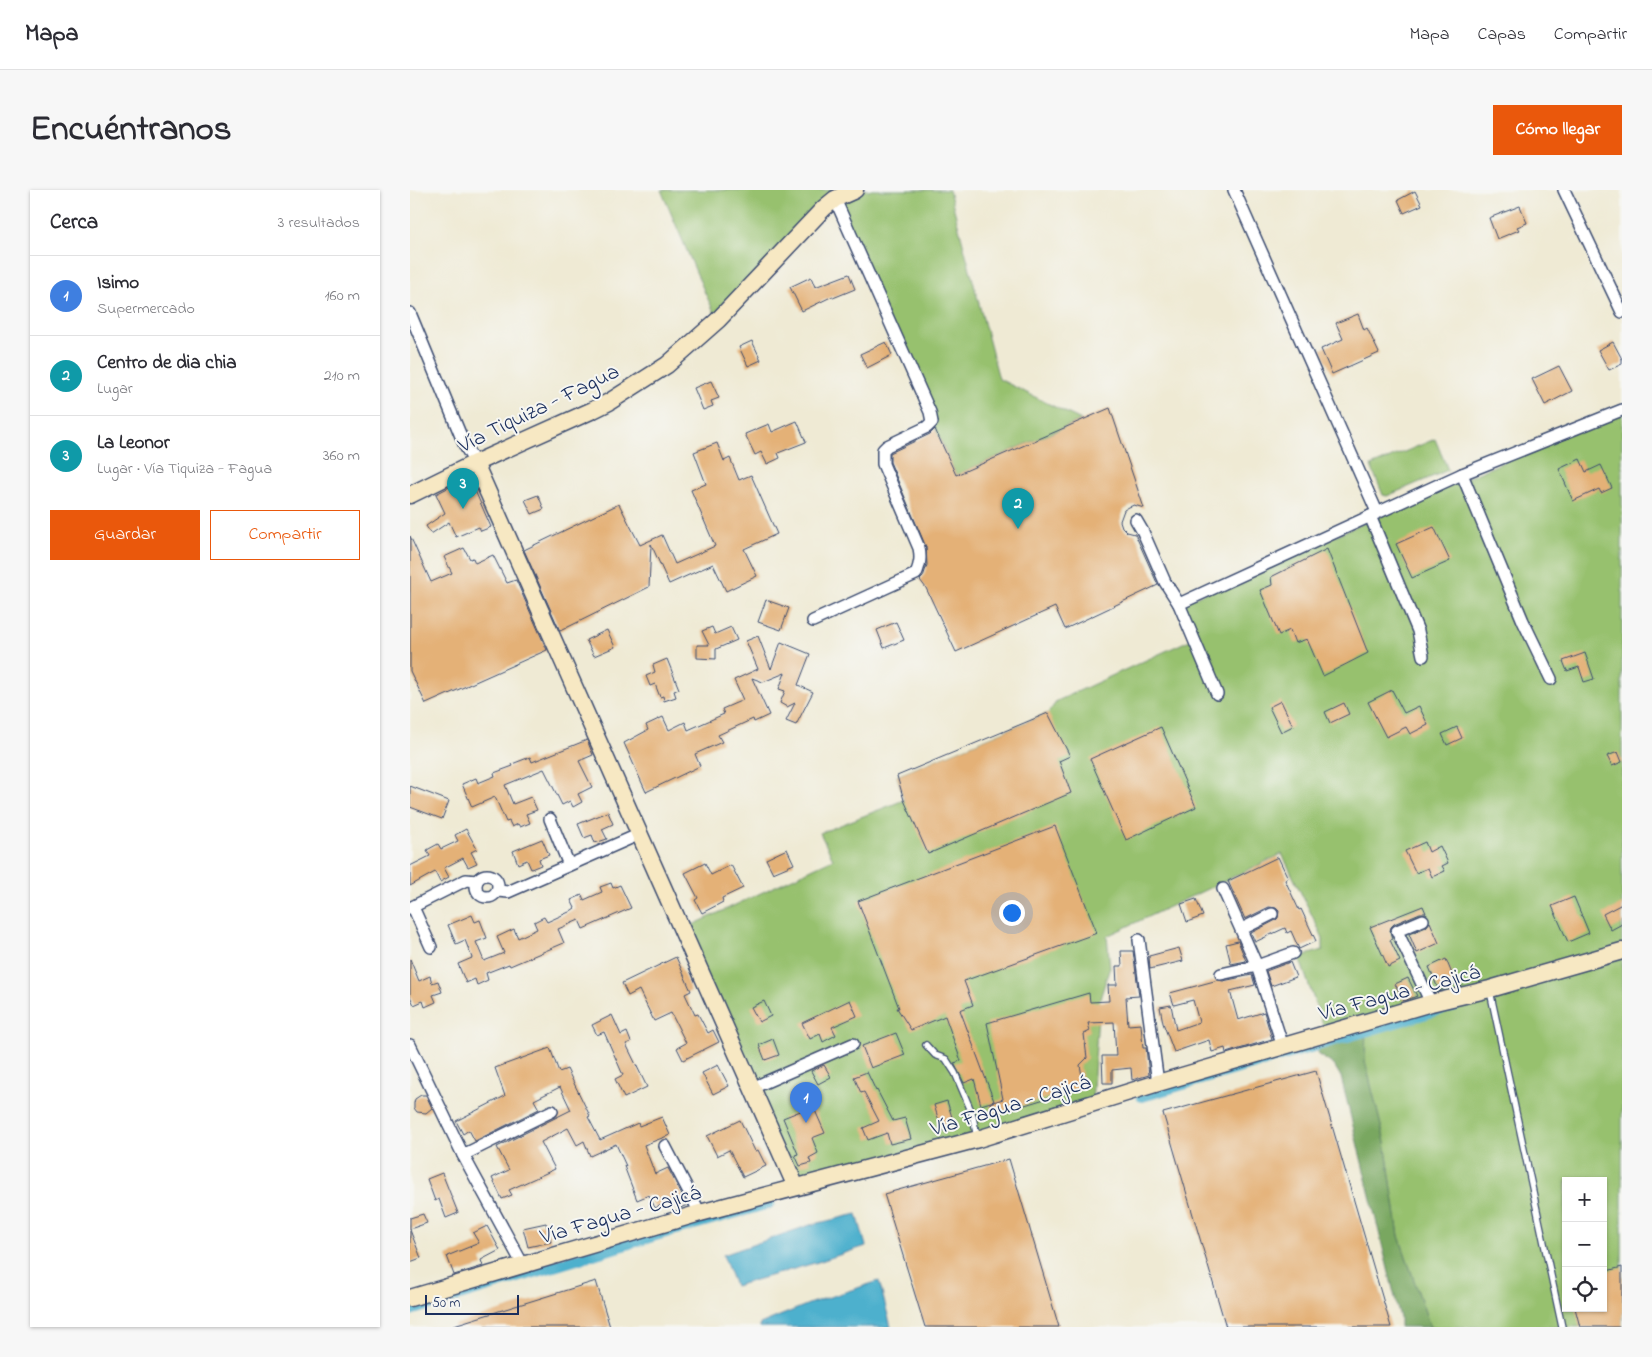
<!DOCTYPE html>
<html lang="es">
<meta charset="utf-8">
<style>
body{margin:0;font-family:"Indie Flower",sans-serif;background:#f7f7f7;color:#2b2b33}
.controls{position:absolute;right:15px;bottom:15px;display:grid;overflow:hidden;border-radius:0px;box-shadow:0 1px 4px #0004}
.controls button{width:45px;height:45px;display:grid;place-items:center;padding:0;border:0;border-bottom:1px solid #e1e1e2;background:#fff;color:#2b2b33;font:25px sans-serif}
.scale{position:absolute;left:15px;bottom:12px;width:94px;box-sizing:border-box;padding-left:5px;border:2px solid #1b2f5e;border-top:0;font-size:14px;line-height:18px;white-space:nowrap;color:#1b2f5e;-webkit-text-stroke:4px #f6f6f2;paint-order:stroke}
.you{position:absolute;left:601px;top:722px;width:18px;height:18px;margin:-12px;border:4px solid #fff;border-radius:50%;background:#1a73e8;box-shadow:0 0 0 8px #1a73e833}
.badge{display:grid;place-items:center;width:32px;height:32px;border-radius:50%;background:#ea580c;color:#fff;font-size:16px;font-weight:700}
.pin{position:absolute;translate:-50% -41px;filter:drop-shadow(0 1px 2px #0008)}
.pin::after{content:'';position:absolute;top:26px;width:18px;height:15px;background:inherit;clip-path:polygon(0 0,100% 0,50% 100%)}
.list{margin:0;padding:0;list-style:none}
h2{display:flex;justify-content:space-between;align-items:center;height:65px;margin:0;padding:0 20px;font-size:21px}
h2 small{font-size:16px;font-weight:400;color:#7c7c81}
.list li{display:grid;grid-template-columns:32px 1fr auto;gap:15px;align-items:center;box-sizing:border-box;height:80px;padding:0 20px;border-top:1px solid #e1e1e2}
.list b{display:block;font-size:19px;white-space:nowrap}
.list p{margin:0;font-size:16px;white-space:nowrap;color:#7c7c81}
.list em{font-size:16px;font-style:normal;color:#7c7c81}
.actions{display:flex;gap:10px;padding:15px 20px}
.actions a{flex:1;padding:11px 0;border:1px solid #ea580c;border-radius:0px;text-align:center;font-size:18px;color:#ea580c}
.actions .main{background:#ea580c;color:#fff}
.icon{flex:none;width:28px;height:28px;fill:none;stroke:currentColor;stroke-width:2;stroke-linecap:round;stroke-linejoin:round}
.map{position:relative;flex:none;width:1212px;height:1137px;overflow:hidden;border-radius:0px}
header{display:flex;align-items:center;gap:30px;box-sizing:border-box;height:70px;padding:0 25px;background:#fff;border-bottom:1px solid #e1e1e2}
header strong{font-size:24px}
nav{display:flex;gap:28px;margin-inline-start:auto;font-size:18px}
.intro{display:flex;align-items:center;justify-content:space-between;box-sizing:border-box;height:120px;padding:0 30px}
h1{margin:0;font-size:35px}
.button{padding:12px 22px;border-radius:0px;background:#ea580c;color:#fff;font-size:18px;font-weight:700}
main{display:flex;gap:30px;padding:0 30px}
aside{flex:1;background:#fff;border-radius:0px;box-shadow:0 1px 4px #0004}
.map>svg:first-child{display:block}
.green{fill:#97c16e;stroke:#597866;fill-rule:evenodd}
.forest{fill:#79a761;stroke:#4a6b60}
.water{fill:#4eb0cd;stroke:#347096}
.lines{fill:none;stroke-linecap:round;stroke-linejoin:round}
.canal{stroke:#4eb0cd;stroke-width:12}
.building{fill:#e4b177}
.lane-casing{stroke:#3b4b70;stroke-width:8}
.street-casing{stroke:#3b4b70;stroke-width:14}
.secondary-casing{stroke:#3b4b70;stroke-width:19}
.lane{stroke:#fff;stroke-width:5.5}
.street{stroke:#fff;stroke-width:11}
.secondary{stroke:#f7e8c3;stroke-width:16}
.labels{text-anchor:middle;stroke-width:4;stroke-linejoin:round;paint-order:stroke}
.street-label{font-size:22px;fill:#1b2f5e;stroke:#f6f6f2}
</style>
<header>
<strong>Mapa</strong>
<nav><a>Mapa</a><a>Capas</a><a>Compartir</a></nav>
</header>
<div class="intro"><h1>Encuéntranos</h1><a class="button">Cómo llegar</a></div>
<main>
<aside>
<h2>Cerca<small>3 resultados</small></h2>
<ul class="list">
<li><span class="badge" style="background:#3f7fe0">1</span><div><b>Isimo</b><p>Supermercado</p></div><em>160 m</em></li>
<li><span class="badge" style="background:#0f9aa8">2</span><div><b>Centro de dia chia</b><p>Lugar</p></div><em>210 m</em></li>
<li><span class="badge" style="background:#0f9aa8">3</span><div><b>La Leonor</b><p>Lugar · Vía Tiquiza - Fagua</p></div><em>360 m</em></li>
</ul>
<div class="actions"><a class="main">Guardar</a><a>Compartir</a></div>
</aside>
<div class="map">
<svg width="1212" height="1137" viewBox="0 0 1212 1137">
<rect width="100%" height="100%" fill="#f6f6f2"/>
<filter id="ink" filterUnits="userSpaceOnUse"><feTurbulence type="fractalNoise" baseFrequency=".02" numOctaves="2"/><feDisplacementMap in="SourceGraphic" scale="10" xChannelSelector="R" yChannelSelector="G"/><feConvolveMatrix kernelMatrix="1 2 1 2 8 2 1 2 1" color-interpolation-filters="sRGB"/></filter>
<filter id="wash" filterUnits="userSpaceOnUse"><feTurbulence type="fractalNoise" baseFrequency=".0096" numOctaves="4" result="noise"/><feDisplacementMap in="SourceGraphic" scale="20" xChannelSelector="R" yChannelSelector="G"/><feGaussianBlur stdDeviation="1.12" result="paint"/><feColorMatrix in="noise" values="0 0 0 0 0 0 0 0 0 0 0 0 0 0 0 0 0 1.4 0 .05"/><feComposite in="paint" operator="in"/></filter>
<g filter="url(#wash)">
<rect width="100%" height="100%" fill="#efead4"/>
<!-- green -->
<g class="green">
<polygon points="251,0 539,0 589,189 671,230 546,285 425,9 308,130 295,103"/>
<path d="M 1212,220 L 1212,1137 L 1020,1137 L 989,1046 L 975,952 L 955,871 L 956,832 L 916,844 L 889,767 L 913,760 L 913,748 L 872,664 L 697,746 L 700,777 L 689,812 L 682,913 L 386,997 L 272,740 L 423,669 L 410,643 L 494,610 L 487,586 L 638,523 L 647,511 L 784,448 L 769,414 ZM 1156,991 L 1193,991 L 1193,1118 L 1156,1118 Z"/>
<polygon points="1025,249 1038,280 977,306 973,305 961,276"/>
</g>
<!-- forest -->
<polygon class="forest" points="956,832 955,871 975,952 989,1046 1020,1137 990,1137 990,1128 931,887 924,875 907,864 916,844"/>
<!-- water -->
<g class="water">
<polygon points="447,1024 456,1056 408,1072 325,1096 313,1065 400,1035"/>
<polygon points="469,1091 481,1137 350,1137 350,1134 401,1113"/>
</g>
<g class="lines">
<!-- canal -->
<g class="canal">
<polyline points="732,906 1044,815"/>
<polyline points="0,1120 262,1040 359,1013"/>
</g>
</g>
<g id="blocks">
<!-- building -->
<g class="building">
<polygon points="1005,1 1012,15 994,23 988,10"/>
<polygon points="1110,16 1117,33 1107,37 1109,40 1087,49 1079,28"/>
<polygon points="439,84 445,99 423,108 423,106 392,121 380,97 401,87 405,97"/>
<polygon points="948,124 954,140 957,138 969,163 922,184 911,159 933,149 926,133"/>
<polygon points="342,151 351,170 338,176 329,157"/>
<polygon points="476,152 482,165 457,178 450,164"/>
<polygon points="1203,152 1212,169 1212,174 1199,180 1188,160"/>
<polygon points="1149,176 1162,201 1135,215 1122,189"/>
<polygon points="301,191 309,208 301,211 303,216 293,220 284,198"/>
<polygon points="700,218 734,318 724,315 719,317 714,320 710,331 712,337 717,342 725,344 748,395 655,439 645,417 546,462 516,398 510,390 513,387 517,375 516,357 480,272 480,263 520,244 525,239 546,285"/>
<polygon points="387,231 396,252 368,263 370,268 357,274 351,262 345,265 335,244 359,234 362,242"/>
<polygon points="307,253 314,271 320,268 329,290 341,285 367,344 334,359 347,386 316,401 303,374 259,394 241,354 239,397 150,441 114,360 209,314 230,355 252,345 265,374 305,356 281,300 296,294 284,262"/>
<polygon points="1170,269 1176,282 1191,275 1202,298 1191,303 1189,299 1163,311 1149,279"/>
<polygon points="59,287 81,337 71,341 69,337 46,347 39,332 21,344 16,336 35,323 26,304"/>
<polygon points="128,305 134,319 122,324 115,310"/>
<polygon points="1024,337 1040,371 1002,388 986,354"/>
<polygon points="0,346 21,392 42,383 34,367 54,358 60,369 63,368 65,373 83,365 97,393 106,390 137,460 16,514 0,481"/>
<polygon points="917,359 958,463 913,486 897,449 885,453 880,440 869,445 850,400 862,395 861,387"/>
<polygon points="356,410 379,418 371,440 348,432"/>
<polygon points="486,432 494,450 474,458 467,440"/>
<polygon points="302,437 305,444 321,437 327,450 306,459 306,469 287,468 287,455 299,455 292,441"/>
<polygon points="197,440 205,457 184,466 176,450"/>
<polygon points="348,446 361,479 371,452 400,464 388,495 403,502 386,535 376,531 385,513 377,517 370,513 375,501 369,499 375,483 353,492 342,488 359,525 344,532 343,529 308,545 312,552 285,564 290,576 236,602 214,553 238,540 236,535 253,527 259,540 275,532 278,540 314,524 312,519 333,510 324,490 348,479 336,451"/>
<polygon points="1175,463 1184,489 1174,492 1169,477 1157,481 1153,471"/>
<polygon points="257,469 269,499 264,501 266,507 254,511 253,506 250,507 245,494 240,496 236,486 245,482 243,475"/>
<polygon points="982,500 994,523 1009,516 1018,535 1000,544 996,537 976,547 958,512"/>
<polygon points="871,511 883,536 871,542 859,517"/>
<polygon points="934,513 939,524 920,533 915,522"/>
<polygon points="638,523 660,566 649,571 661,603 518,664 494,610 487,586"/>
<polygon points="751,537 786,617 716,650 680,569"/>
<polygon points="1047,537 1052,548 1037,555 1032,544"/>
<polygon points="177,550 183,565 169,571 182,597 168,604 172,612 163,617 160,611 152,615 134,579 95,595 103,614 121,607 127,620 116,624 120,633 110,637 108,634 102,637 99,631 96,632 85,607 62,617 52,594 66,588 68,593 85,586 84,583 103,576 102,574 120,567 122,572"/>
<polygon points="1208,562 1212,572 1202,576 1197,566"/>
<polygon points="0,596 39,611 32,629 0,617"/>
<polygon points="198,622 203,634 192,639 197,649 185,653 182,645 174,648 168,634"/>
<polygon points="645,636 687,743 554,791 563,815 550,820 584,911 571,915 564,889 554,893 544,873 551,871 535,826 501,840 487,818 489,818 448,711"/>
<polygon points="56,639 67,659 61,662 67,673 58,677 53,668 34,678 39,687 30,692 25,682 0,696 0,676 20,666 17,660 28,654 31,659 48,651 45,645"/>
<polygon points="132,649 139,665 129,669 131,675 121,679 117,670 108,674 103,661"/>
<polygon points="1015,652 1019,662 1030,656 1038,673 1032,676 1035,681 1022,687 1018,678 1006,683 995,661"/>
<polygon points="377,659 384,674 363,683 356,669"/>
<polygon points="868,667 878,688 875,690 889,720 891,719 906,751 889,759 881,741 877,743 875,738 845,752 841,743 866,730 868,728 869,721 866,718 859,717 835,729 818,691"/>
<polygon points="295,673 301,685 321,675 333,698 312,708 313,712 292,723 285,710 288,708 275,683"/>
<polygon points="201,693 203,698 210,695 221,718 173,739 169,730 148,739 154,753 100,776 99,774 76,783 78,790 67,795 65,789 56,793 48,774 62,768 55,750 46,754 38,735 62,725 65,732 70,730 77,748 66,752 74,771 94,763 87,747 104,739 108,748 127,739 124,732 134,727 137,732 159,722 165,718 161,710 172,705 174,710 192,702 190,697"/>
<polygon points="1164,707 1179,743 1158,752 1142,716"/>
<polygon points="786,709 793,726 777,732 771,714"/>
<polygon points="1212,714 1212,734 1201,740 1193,724"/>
<polygon points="1013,716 1016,723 1010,723 984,734 981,737 980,741 982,749 980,750 990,771 978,777 960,737"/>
<polygon points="1020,732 1029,753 1007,763 999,744 1016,737"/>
<polygon points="828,751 836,771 821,774 816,754"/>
<polygon points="769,758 773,771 740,779 739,766"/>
<polygon points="711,761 723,761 729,806 716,807 718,835 731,834 733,858 736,858 739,885 722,890 721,878 702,880 702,893 693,893 692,866 706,866 704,832 678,833 680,841 674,844 677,868 670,875 674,897 582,925 580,913 593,909 577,833 679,803 680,812 699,811 698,795 707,795 706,776 712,776"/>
<polygon points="266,767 281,801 275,804 285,825 288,824 298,843 303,840 309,852 273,870 267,858 276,853 261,823 244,831 229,800 218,806 212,793"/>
<polygon points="0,769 9,791 20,786 22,793 28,791 32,802 23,805 26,812 15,817 13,811 4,815 0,806"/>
<polygon points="1036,769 1046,794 1029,801 1019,777"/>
<polygon points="880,772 886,787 861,796 856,781"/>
<polygon points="842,785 845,795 820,801 828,830 854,822 862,849 816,863 815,858 802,862 799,850 764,862 753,833 750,817 761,815 766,840 789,832 783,810 764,815 760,803 808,790 813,791"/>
<polygon points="998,788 1007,806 994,811 985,794"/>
<polygon points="440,810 447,826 422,837 426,845 413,852 410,844 400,849 392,833"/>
<polygon points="354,811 361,826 349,832 341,817"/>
<polygon points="202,825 211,845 217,842 221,852 216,854 237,897 214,908 205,889 213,885 206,869 194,842 187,845 182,835"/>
<polygon points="486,843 495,865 461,878 452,856"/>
<polygon points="363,849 369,865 355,870 349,855"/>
<polygon points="140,858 149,882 157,879 180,926 178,927 190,950 228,933 229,936 252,927 260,945 234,955 245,984 258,978 277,1015 268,1019 264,1010 245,1018 239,1005 227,1010 214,976 216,976 206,954 180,966 174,951 167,955 158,938 131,952 145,979 99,1000 102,1005 92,1009 82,988 99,980 87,957 161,920 150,897 124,910 129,919 65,951 59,940 53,944 46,931 95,906 85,878"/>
<polygon points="308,875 319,896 303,904 292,883"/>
<polygon points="414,875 421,887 408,894 401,881"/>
<polygon points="906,881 981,1137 816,1137 753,923"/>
<polygon points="457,882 466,901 467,900 483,931 495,928 501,949 480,954 477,943 458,950 453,938 469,931 454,902 451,903 444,887"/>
<polygon points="11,905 16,905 22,918 16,923 7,922 4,918 4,913 5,909"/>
<polygon points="537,911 545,937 532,941 524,915"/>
<polygon points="403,916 415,943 402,948 408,963 399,968 401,973 390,976 385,965 388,964 373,928"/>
<polygon points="330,930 345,961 348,960 356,976 333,987 319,960 307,966 297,946"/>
<polygon points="599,969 649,1137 515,1137 474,1004"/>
<polygon points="32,983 48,1023 36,1028 29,1009 25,1011 17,989"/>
<polygon points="13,1024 17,1033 0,1039 0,1028"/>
<polygon points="136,1033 141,1052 118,1057 113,1038"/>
<polygon points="77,1036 90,1060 71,1070 73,1076 44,1085 37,1066 69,1053 63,1043"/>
<polygon points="0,1040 11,1068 0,1072"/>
<polygon points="1212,1077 1212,1137 1170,1137 1165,1118 1193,1118 1193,1082"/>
<polygon points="186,1091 200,1137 44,1137 44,1135"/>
</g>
</g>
</g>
<g filter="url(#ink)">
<use href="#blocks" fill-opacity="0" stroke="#3b4b70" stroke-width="1"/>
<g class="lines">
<!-- lane casing -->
<g class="lane-casing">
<g id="lane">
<polyline points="1080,801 1152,1137"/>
<polyline points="516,855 525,865 536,869 545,883 562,923 567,947"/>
</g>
</g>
<!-- street casing -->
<g class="street-casing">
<g id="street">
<polyline points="824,0 967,322"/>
<polyline points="1154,0 1212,122"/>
<polyline points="0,123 55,256 65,273"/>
<polyline points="1052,284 1113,431 1141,489"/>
<polyline points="960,326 1008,441 1013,466"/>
<polyline points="726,330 733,342 755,392 769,414 807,504"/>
<polyline points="769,414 1052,284 1212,220"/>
<path d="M 403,431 L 506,384 C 510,374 511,368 509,358 L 473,274 L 473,260 L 477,256 L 517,237 L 522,232 L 520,222 L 425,9"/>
<polyline points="140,629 159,675"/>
<circle cx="77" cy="696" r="11"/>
<polyline points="813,699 847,776 873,857"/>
<polyline points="88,701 98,702 230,644"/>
<polyline points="3,717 21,757"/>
<polyline points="0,718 56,690 67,691"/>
<polyline points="1013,730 987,741 1021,813"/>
<polyline points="832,739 862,724"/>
<polyline points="729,750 748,893"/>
<polyline points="811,784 847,776 883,763"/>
<polyline points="0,855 53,965 113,1075"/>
<polyline points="342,898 443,854"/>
<polyline points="255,956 290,1023"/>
<polyline points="53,965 142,921"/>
</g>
</g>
<!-- secondary casing -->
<g class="secondary-casing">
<g id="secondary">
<polyline points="65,273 386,997"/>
<polyline points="0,305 65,273 183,220 199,212 257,175 308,130 414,18 425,9 445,0"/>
<polyline points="0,1108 290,1023 568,949 748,893 1021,813 1080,799 1212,761"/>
</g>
</g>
<!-- lane -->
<use href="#lane" class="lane"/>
<!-- street -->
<use href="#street" class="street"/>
<!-- secondary -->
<use href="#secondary" class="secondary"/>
</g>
</g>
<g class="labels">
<!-- street labels -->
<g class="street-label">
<text transform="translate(128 217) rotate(-26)" y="8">Vía Tiquiza - Fagua</text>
<text transform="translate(989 801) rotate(-15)" y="8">Vía Fagua - Cajicá</text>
<text transform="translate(600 914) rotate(-17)" y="8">Vía Fagua - Cajicá</text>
<text transform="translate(210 1023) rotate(-16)" y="8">Vía Fagua - Cajicá</text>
</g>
</g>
</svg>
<div class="controls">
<button>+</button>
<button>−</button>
<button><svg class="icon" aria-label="locate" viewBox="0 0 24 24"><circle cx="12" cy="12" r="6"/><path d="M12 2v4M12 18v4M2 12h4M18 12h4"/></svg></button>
</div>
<div class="scale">50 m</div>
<div class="you"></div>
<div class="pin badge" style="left:396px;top:933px;background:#3f7fe0">1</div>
<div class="pin badge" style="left:608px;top:339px;background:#0f9aa8">2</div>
<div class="pin badge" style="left:53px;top:319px;background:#0f9aa8">3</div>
</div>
</main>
